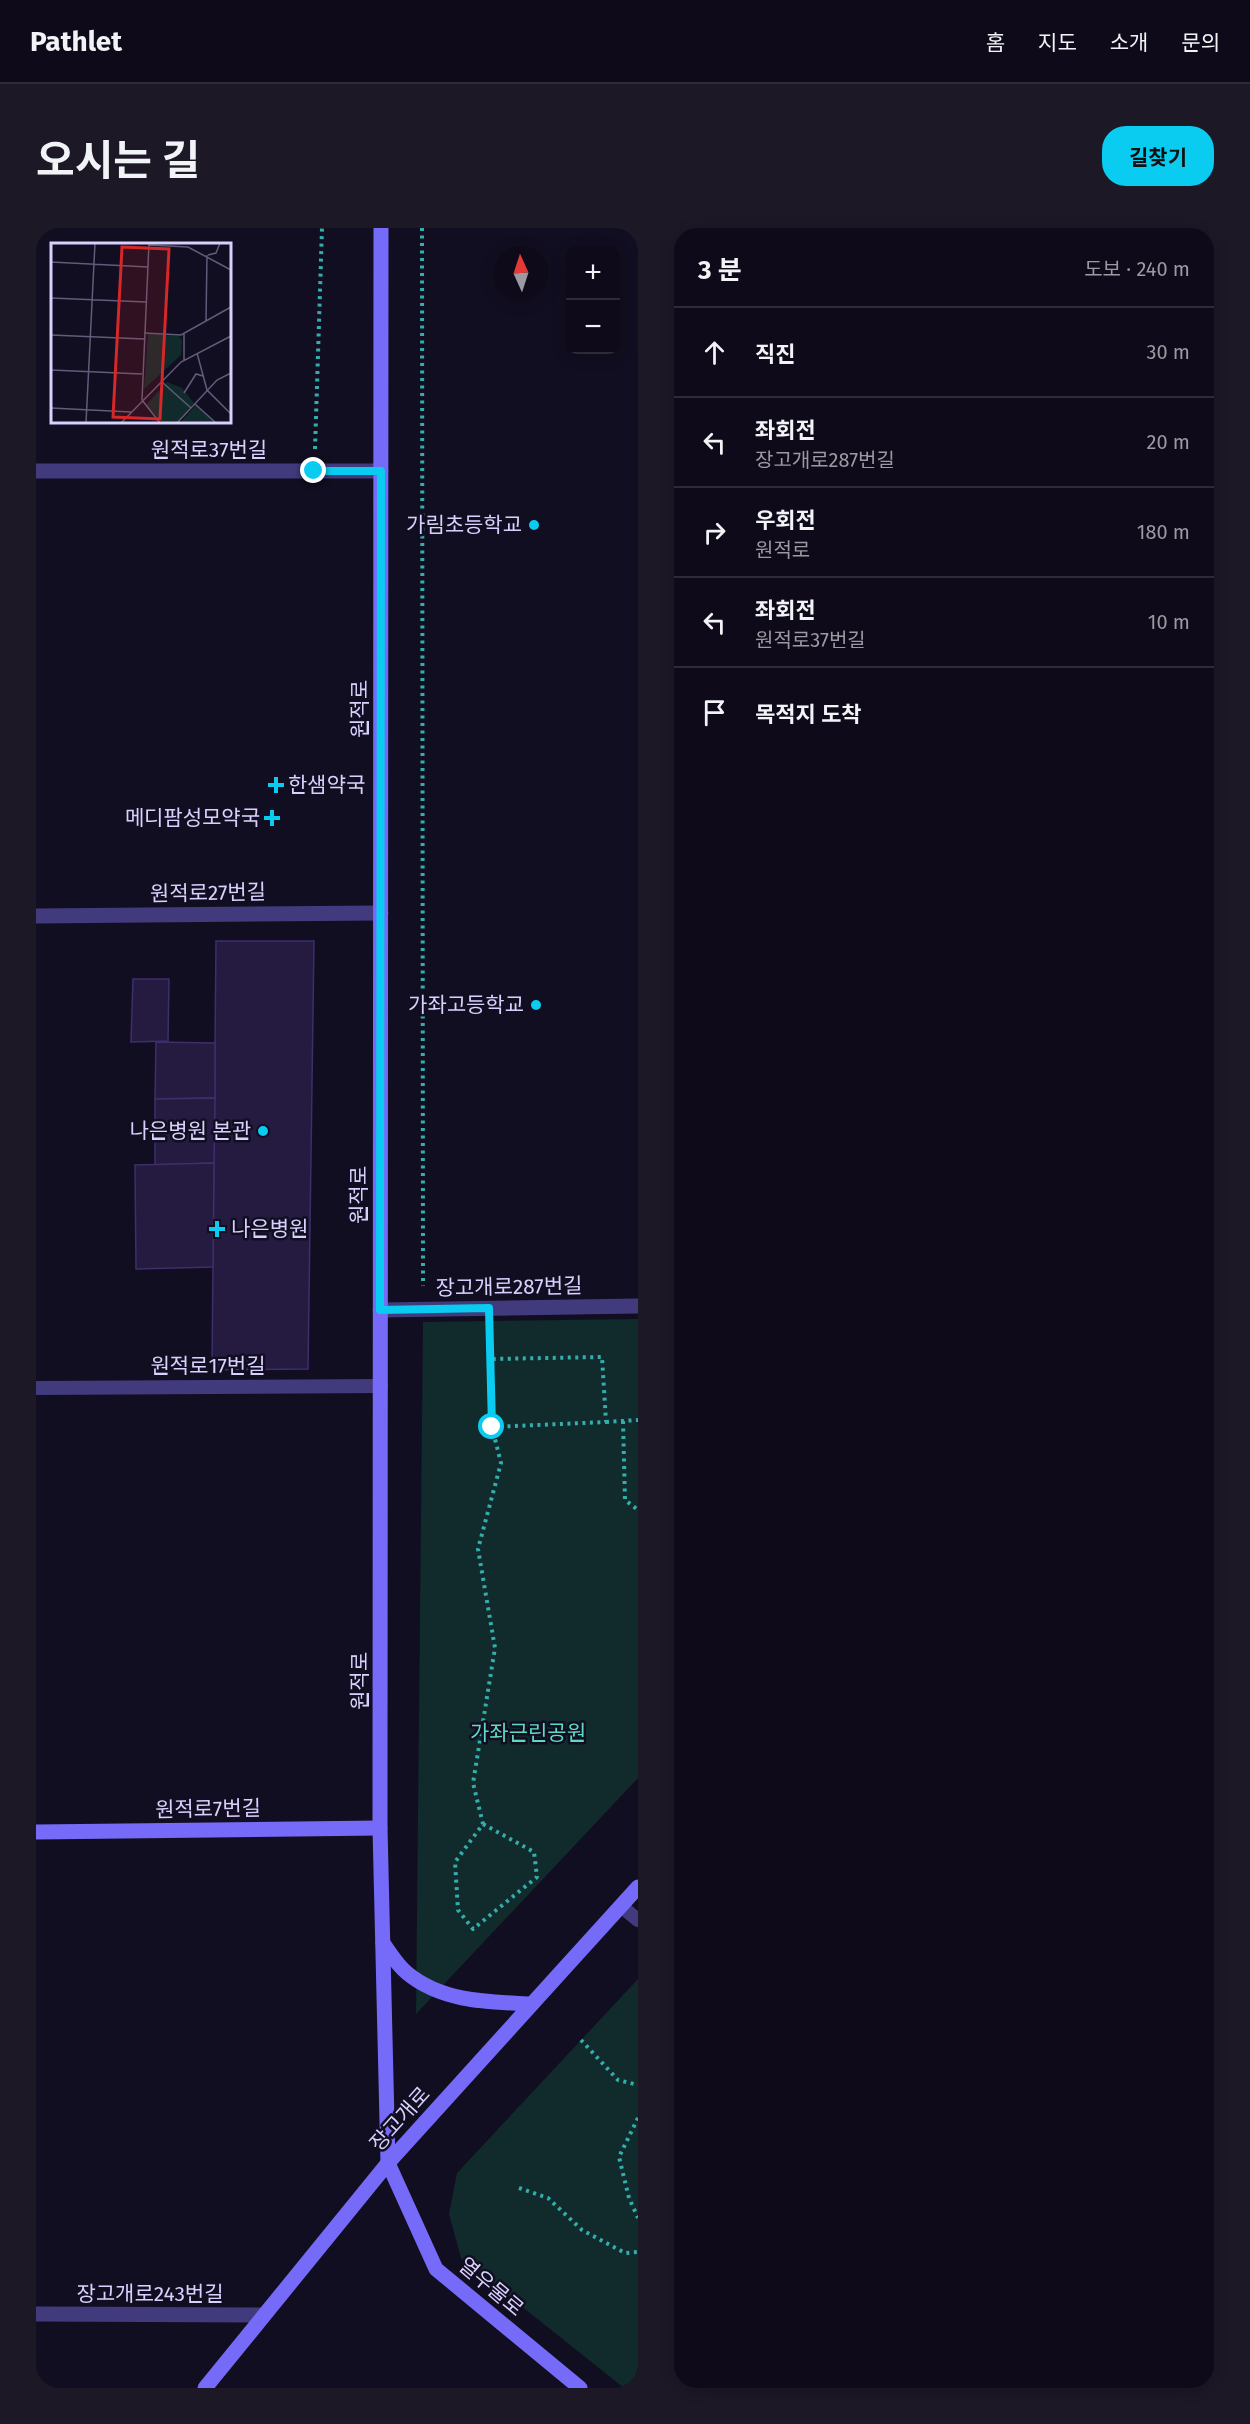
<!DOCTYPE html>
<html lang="ko">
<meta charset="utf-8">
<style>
body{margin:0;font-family:"Fira Sans","Noto Sans KR",sans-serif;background:#1c1826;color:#f1f3f6}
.controls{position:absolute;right:18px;top:18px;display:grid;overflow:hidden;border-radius:12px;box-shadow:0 3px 15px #0003}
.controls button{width:54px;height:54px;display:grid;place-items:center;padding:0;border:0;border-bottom:2px solid #2e2b38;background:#0e0a19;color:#f1f3f6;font:30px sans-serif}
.compass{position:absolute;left:458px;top:18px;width:54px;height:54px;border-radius:50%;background:#0e0a19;box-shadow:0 3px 15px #0003;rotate:357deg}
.stop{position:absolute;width:18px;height:18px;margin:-14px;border:4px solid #09ccf0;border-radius:50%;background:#fff}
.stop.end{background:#09ccf0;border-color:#fff;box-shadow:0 2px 6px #0008}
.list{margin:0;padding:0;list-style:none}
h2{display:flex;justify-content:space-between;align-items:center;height:78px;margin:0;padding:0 24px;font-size:26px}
h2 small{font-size:20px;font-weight:400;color:#9b9aa2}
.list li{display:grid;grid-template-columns:39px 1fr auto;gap:18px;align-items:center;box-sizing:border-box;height:90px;padding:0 24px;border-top:2px solid #2e2b38}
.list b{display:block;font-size:22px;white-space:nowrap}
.list p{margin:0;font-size:20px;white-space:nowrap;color:#9b9aa2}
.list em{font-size:20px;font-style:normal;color:#9b9aa2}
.icon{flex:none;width:33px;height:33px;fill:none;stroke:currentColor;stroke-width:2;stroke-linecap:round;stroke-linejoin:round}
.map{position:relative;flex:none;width:602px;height:2160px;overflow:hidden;border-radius:24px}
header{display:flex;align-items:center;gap:36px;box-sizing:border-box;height:84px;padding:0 30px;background:#0e0a19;border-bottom:2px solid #2e2b38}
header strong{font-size:28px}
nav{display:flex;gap:33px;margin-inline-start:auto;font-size:21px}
.intro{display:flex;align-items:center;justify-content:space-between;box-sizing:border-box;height:144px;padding:0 36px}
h1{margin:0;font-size:42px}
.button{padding:15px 27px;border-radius:24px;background:#09ccf0;color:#111;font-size:21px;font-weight:700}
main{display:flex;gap:36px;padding:0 36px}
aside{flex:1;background:#0e0a19;border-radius:24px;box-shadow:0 3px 15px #0003}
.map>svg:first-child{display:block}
.park{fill:#112a2b}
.building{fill:#251b41;stroke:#3e2e6c;stroke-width:1.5}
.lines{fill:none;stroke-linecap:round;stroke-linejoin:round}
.path{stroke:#33aead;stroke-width:4;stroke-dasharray:3 4.5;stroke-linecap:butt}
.lane{stroke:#413b7e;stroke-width:14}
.street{stroke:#413b7e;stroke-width:15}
.secondary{stroke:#766bf9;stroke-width:15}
.route{stroke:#09ccf0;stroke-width:8}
.poi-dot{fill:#09ccf0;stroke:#120e21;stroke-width:2}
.labels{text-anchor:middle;stroke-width:5;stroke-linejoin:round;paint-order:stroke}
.street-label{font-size:21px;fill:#d8d0fd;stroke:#120e21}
.poi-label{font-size:21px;fill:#d8d0fd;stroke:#120e21;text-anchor:end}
.park-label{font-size:21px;fill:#5fdac2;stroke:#120e21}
.inset-road{fill:none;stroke:#615c79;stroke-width:1.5}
.view{fill:#d62828;fill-opacity:0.15;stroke:#d62828;stroke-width:3}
.inset-edge{fill:none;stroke:#d8d0fd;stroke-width:3}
</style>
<header>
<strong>Pathlet</strong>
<nav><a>홈</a><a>지도</a><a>소개</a><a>문의</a></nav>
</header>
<div class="intro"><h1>오시는 길</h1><a class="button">길찾기</a></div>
<main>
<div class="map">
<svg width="602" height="2160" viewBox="0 0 602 2160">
<rect width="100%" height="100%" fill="#120e21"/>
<!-- park -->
<g class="park">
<polygon points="602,1091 602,1550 380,1786 387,1094"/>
<polygon points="602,1751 602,2160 588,2160 425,2030 413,1986 421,1945"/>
</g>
<!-- building -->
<g class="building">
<polygon points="180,713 278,713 272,1141 176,1142"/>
<polygon points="97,751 133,751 132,813 95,814"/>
<polygon points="120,814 179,815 179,870 119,871"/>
<polygon points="179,870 178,935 119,937 119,871"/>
<polygon points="178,935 177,1039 100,1041 99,937"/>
</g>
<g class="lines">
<!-- path -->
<g class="path">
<polyline points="386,0 387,1058"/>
<polyline points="279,221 286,0"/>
<polyline points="454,1102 456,1199 570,1194 566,1129 455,1131"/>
<polyline points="587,1193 589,1272 602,1282"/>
<polyline points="570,1194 602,1192"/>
<polyline points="447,1596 498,1624 501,1649 437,1701 422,1682 419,1634 447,1596 437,1555 459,1420 442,1321 465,1235 456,1199"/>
<polyline points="545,1812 582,1852 602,1857"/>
<polyline points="602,1890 583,1929 593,1970 602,1990"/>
<polyline points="483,1960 512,1970 546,2002 589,2025 602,2024"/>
</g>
<!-- lane -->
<g class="lane">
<polyline points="0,1160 345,1158"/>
<polyline points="585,1678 602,1692"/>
</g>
<!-- street -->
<g class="street">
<polyline points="0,243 345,243"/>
<polyline points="0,688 345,685"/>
<polyline points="344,1082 602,1078"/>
<polyline points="0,2086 228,2087"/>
</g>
<!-- secondary -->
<g class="secondary">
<polyline points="345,0 344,1600 352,1935 400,2041 544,2160"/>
<polyline points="0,1604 344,1600"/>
<path d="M 347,1715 C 354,1725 361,1737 371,1745 C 406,1774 452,1774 496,1776"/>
<polyline points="169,2160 352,1935 602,1659"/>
</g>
</g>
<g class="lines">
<!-- route -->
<polyline class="route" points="278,243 345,243 344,1082 453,1080 456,1199"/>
</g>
<!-- markers -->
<g class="poi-dot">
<circle cx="498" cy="297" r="6"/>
<path d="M237 548h6v6h6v6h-6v6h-6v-6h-6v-6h6z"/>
<path d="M233 581h6v6h6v6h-6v6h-6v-6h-6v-6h6z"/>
<circle cx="500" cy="777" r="6"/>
<circle cx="227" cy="903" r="6"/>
<path d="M178 992h6v6h6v6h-6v6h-6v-6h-6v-6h6z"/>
</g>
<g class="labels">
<!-- street labels -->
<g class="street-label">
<text x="173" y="229">원적로37번길</text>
<text transform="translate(324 481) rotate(-90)" y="7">원적로</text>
<text transform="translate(172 665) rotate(-1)" y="7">원적로27번길</text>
<text transform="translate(323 967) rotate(-90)" y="7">원적로</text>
<text transform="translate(473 1059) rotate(-1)" y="7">장고개로287번길</text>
<text x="172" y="1145">원적로17번길</text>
<text transform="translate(324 1453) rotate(-90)" y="7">원적로</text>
<text transform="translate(172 1581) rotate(-1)" y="7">원적로7번길</text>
<text transform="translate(364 1891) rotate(-48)" y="7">장고개로</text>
<text transform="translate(455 2059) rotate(40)" y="7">열우물로</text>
<text x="114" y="2073">장고개로243번길</text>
</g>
<!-- poi labels -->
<g class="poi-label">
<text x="486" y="304">가림초등학교</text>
<text x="252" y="564" text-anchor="start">한샘약국</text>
<text x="224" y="597">메디팜성모약국</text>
<text x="488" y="784">가좌고등학교</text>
<text x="215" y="910">나은병원 본관</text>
<text x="195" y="1008" text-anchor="start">나은병원</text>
</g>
<!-- park labels -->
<g class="park-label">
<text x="492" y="1512">가좌근린공원</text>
</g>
</g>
<!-- overview -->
<g transform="translate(15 15)">
<rect width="180" height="180" fill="#120e21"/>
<path d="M 97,91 L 128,93 L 131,98 L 130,112 L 93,146 ZM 116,139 L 131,145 L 143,160 L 126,180 L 112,180 L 95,162 ZM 145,162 L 164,180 L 129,180 Z" fill="#112a2b"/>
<path class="inset-road" d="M 98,2 L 137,4 L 180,27M 157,12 L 165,10 L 169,0M 0,19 L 97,24M 0,55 L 95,59M 155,78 L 156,12M 93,90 L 130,92 L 180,64M 0,92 L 93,96M 146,110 L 156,147 L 180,171M 133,117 L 133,90M 0,127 L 91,131M 111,139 L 140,165M 133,150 L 145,131 L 152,133M 91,157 L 98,0M 91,157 L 109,180M 144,161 L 165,180M 0,165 L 80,169M 35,180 L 44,0M 70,180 L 130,119 L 180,93M 126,180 L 166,137 L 180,130"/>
<path class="view" d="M 71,4 L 118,6 L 109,176 L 62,174 Z"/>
<rect width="180" height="180" class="inset-edge"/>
</g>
</svg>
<div class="controls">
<button>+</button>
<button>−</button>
</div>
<svg class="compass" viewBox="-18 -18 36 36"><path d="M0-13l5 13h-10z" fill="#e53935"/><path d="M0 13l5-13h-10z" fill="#9b9aa2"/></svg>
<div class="stop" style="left:456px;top:1199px"></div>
<div class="stop end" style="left:278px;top:243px"></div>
</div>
<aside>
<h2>3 분<small>도보 · 240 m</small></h2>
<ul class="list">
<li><svg class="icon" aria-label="ahead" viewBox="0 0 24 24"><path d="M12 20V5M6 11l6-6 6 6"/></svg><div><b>직진</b></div><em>30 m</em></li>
<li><svg class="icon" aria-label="left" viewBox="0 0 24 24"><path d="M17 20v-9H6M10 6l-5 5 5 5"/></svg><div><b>좌회전</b><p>장고개로287번길</p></div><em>20 m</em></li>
<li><svg class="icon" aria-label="right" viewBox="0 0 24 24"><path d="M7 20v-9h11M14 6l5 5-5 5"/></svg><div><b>우회전</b><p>원적로</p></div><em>180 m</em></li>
<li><svg class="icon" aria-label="left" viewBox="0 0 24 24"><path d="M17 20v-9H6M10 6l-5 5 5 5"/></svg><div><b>좌회전</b><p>원적로37번길</p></div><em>10 m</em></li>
<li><svg class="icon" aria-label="arrive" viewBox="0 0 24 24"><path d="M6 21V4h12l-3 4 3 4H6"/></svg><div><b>목적지 도착</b></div></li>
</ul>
</aside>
</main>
